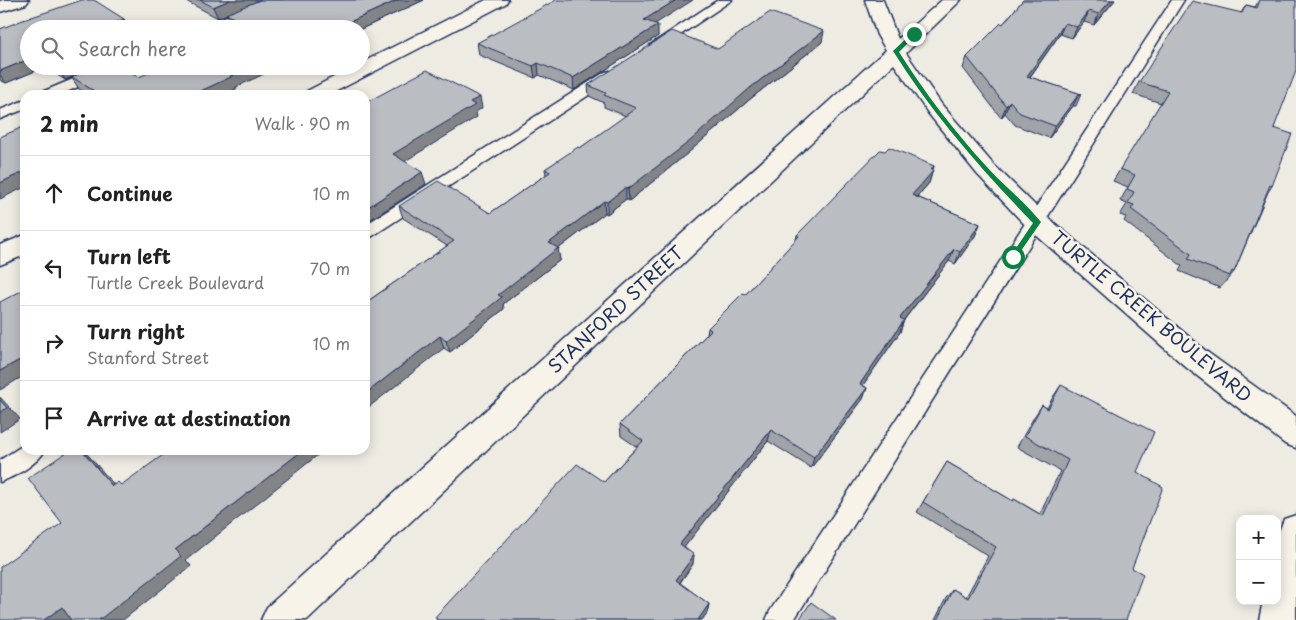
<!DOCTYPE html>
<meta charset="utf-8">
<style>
body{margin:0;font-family:"Playpen Sans",sans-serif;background:#f6f6f6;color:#222}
.controls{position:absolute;right:15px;bottom:15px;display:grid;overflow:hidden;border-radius:10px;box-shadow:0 2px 12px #0003}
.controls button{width:45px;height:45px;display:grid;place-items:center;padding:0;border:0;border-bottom:1px solid #e0e0e0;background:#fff;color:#222;font:25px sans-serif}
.stop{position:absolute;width:15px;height:15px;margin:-11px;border:4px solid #0b8043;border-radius:50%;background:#fff}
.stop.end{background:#0b8043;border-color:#fff;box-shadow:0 1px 5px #0008}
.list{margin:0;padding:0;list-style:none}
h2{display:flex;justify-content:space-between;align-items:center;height:65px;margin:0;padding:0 20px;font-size:21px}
h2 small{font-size:16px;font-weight:400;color:#767676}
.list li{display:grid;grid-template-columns:32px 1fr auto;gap:15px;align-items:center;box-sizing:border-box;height:75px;padding:0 20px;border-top:1px solid #e0e0e0}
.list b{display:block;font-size:19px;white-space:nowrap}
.list p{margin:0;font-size:16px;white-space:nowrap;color:#767676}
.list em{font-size:16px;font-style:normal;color:#767676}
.icon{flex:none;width:28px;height:28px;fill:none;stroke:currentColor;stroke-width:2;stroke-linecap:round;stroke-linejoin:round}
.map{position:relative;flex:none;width:1296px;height:620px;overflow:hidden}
.search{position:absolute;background:#fff;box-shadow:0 2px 12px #0003;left:20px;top:20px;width:350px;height:55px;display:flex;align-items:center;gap:12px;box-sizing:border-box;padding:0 18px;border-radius:28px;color:#767676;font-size:19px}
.panel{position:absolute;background:#fff;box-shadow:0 2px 12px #0003;left:20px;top:90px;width:350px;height:365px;border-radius:15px}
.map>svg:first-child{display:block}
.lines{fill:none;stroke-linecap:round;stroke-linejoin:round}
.service-casing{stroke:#1b2f5e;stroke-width:3}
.minor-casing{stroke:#1b2f5e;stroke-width:3}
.service{fill:#f7f3e8;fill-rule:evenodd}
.minor{fill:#f7f3e8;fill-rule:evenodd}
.wall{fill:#a0a3a7;stroke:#1b2f5e}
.shaded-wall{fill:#828488;stroke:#1b2f5e}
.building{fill:#babdc2;stroke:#1b2f5e}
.route{fill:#0b8043}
.labels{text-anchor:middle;stroke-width:5;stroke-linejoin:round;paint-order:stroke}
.street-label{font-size:18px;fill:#1b2f5e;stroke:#f7f3e8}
</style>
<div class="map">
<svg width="1296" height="620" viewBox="0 0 1296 620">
<rect width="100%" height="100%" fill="#eeebe2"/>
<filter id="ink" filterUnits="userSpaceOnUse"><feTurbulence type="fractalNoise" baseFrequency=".02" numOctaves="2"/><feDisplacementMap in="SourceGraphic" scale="10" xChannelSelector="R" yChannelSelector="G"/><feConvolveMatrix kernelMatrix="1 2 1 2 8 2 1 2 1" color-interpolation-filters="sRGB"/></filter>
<g filter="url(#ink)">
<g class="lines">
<!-- service casing -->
<g class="service-casing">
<g id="service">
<polygon points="266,0 282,0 280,2 217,29 200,29 202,26"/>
<polygon points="718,0 732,0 661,48 656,49 650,45"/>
<polygon points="1172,0 1184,0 794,620 766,620 770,611"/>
<polygon points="104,66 122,66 121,69 59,95 40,95 42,92"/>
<polygon points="610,71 617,75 615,78 371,237 365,239 365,225 605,72"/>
<polygon points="25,100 25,109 0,119 0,110"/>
<path d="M 25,444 L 25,450 L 45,450 C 38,464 14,477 0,482 L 0,460 Z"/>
</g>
</g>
<!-- minor casing -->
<g class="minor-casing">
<g id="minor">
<polygon points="3,0 29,0 26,4 0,12 0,1"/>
<polygon points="486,0 508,0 505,4 329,95 304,95 307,91 355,66 361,66 361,63"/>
<polygon points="865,0 883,0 898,39 942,0 961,0 906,53 942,105 993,164 1046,216 1207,352 1296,416 1296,448 1285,444 1187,368 1028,228 977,174 928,113 894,64 307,620 261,620 267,607 886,50 877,35"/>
<polygon points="25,235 25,255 0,265 0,245"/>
<polygon points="1296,515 1296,620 1259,620 1263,601 1277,601 1277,537 1284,519"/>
</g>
</g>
<!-- service -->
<use href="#service" class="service"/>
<!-- minor -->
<use href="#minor" class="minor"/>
</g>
<!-- wall -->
<g class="wall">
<polygon points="184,0 424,0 361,29 239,29 231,25 227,14 218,18"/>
<polygon points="1023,0 1115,0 1094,25 1084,22 1072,38 1060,34 1030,77 1081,94 1076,106 1073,106 1049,138 1015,125 1005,113 1001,118 963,68 967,57 1003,24"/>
<polygon points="1259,0 1296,0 1274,128 1272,186 1268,192 1234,272 1220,288 1179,271 1182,266 1124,221 1126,217 1120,215 1127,204 1120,201 1128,187 1113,181 1161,103 1133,94 1139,82 1241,13 1246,5 1255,7"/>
<polygon points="124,19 129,29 29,29 29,66 122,66 139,77 236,87 236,89 223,95 89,95 79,89 72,78 65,80 45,67 6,83 0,80 0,29"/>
<polygon points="655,24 658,36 574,90 539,75 535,78 479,55 477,43"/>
<polygon points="822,42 749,100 689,152 629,201 626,199 607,214 605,213 558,249 560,260 503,304 504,309 450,352 368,301 447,246 403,218 399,206 490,213 546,175 545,169 580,148 626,116 604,107 604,103 589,96 588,85 718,49"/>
<polygon points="885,151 934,166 929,183 917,197 980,224 975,236 955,264 949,261 904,320 900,332 863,385 867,388 863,399 811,468 768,441 684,547 693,564 680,583 709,604 707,613 702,620 437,620 435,617 604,482 637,447 621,436 620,424 707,334 708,328 746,294 796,240 797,235"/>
<polygon points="1061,385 1137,472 1132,568 1126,620 935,620 946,598 953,589 966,597 988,556 917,512 947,462 1013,501 1014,499 1040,514 1060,471 1017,447 1034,417 1042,405 1047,408 1053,397"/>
</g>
<!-- shaded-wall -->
<g class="shaded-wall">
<polygon points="230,0 261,0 218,18 213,7"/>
<polygon points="398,0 424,0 361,29 334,29"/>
<polygon points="676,0 693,0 644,31 644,20"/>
<polygon points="1111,0 1115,0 1094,25 1099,14"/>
<polygon points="1089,11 1084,22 1072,38 1077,27"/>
<polygon points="124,19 129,29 98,29"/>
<polygon points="1065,23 1060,34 1022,88 1027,76"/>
<polygon points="658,25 658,36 574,90 573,78"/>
<polygon points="824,31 822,42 749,100 689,152 629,201 628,189 750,88"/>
<polygon points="29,59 29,66 44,66 45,67 6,83 0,75 0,71"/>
<polygon points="538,63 539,75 535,78 533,66"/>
<polygon points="64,66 100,66 65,80 58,69"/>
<polygon points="252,66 281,66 236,87 236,89 223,95 192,95"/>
<polygon points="1079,94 1073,106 1049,138 1055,126"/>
<polygon points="480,97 482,108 476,112 477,117 397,166 393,154 470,102"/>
<polygon points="1010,101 1005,113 1001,118 1006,106"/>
<polygon points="934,166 929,183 908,207 912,195"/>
<polygon points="25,171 25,187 0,199 0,183"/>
<polygon points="422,172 426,184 365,223 365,209"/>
<polygon points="626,187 626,199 607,214 607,202"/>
<polygon points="604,201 605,213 558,249 560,260 503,304 504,309 450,352 446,341 498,295 549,243"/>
<polygon points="980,224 975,236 955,264 960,252"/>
<polygon points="954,249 949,261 896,330 900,318"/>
<polygon points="904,320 900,332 856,395 860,384"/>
<polygon points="440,336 444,348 365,410 365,394"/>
<polygon points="25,357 25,375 0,390 0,371"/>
<polygon points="867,388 863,399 811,468 814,457"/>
<polygon points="0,397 20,419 0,432"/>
<polygon points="771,430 768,441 679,554 680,544"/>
<polygon points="82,450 83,450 89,456 124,496 112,486"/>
<polygon points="303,450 324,450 186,560 191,566 123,620 99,620 175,550"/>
<polygon points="694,555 693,564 675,589 676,580"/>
<polygon points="709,604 707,613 702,620 698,620"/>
<polygon points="62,607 76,615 70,620 44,620"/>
</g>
<!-- building -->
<g class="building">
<polygon points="82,0 94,0 124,19 98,29 29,29 29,59 0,71 0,29 23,20"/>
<polygon points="200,0 230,0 213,7"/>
<polygon points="260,0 398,0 334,29 252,29 254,28 226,14"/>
<polygon points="556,0 676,0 644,20 658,25 573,78 538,63 533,66 477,43"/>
<polygon points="1023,0 1111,0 1099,14 1089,11 1077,27 1065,23 1027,76 1081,94 1079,94 1055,126 1020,113 1010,101 1006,106 967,57 1001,23 1003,24"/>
<polygon points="1260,0 1296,0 1296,71 1274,128 1292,134 1272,186 1270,185 1234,272 1232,271 1230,276 1188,259 1191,254 1131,209 1134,205 1128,203 1134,192 1127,189 1135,175 1120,169 1168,91 1139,82 1192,1 1242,13 1246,5 1257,8"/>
<polygon points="770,12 824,31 750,88 690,141 628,189 626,187 607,202 604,201 549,243 558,248 498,295 502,297 446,341 440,336 365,394 365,298 368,301 454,241 399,206 438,181 490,213 550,172 545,169 578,147 580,148 636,108 604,95 606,93 588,85 672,31 718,49"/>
<polygon points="54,66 64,66 58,69"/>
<polygon points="98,66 122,66 139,77 164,66 252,66 230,76 231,77 192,95 93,95 97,93 72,77"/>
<polygon points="427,70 480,97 470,102 475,105 393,154 422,172 365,209 365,103"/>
<polygon points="25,126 25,171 0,183 0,137"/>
<polygon points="889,147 934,166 931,170 933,171 912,195 980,224 960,252 954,249 900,318 904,320 860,384 867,388 814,457 771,430 680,544 694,555 676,580 709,604 698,620 438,620 435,617 577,464 604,482 643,441 620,424 711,330 708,328 743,293 746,294 799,236 797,235 880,150 885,151"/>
<polygon points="25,289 25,357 0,371 0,302"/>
<polygon points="1061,385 1154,432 1137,472 1163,487 1132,568 1143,574 1126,620 937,620 953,589 968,598 996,547 923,502 947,462 1013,501 1014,499 1043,516 1068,460 1025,436 1042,405 1048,409"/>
<polygon points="0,400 7,408 0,412"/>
<polygon points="70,450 82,450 112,486 118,482 121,485 170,450 303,450 175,550 181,556 99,620 71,620 62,607 44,620 0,620 0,567 62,523 28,478"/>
<polygon points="811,602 836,620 799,620"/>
</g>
</g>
<!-- route -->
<path class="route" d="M 912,33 L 917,34 L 899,52 C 925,93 954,131 987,167 C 1004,186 1025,202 1041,222 L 1016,258 L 1010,257 L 1033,223 C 981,169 933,115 893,51 Z"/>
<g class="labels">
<!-- street labels -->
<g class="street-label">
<text transform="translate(616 310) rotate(-43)" y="6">STANFORD STREET</text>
<text transform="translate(1151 317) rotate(40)" y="6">TURTLE CREEK BOULEVARD</text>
</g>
</g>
</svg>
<div class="controls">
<button>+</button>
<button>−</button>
</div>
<div class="stop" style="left:1013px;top:257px"></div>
<div class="stop end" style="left:914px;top:34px"></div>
<div class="search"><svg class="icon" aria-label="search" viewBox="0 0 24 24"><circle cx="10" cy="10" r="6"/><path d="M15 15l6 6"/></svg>Search here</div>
<section class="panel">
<h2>2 min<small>Walk · 90 m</small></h2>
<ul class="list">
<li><svg class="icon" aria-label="ahead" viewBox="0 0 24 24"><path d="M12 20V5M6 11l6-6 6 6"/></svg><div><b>Continue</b></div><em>10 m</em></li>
<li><svg class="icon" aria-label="left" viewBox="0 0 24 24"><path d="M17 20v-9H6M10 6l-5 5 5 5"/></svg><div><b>Turn left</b><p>Turtle Creek Boulevard</p></div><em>70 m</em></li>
<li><svg class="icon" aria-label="right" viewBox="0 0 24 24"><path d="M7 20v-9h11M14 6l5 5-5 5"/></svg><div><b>Turn right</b><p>Stanford Street</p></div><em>10 m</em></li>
<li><svg class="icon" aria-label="arrive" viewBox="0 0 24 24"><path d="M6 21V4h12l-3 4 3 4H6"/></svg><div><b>Arrive at destination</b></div></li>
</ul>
</section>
</div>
